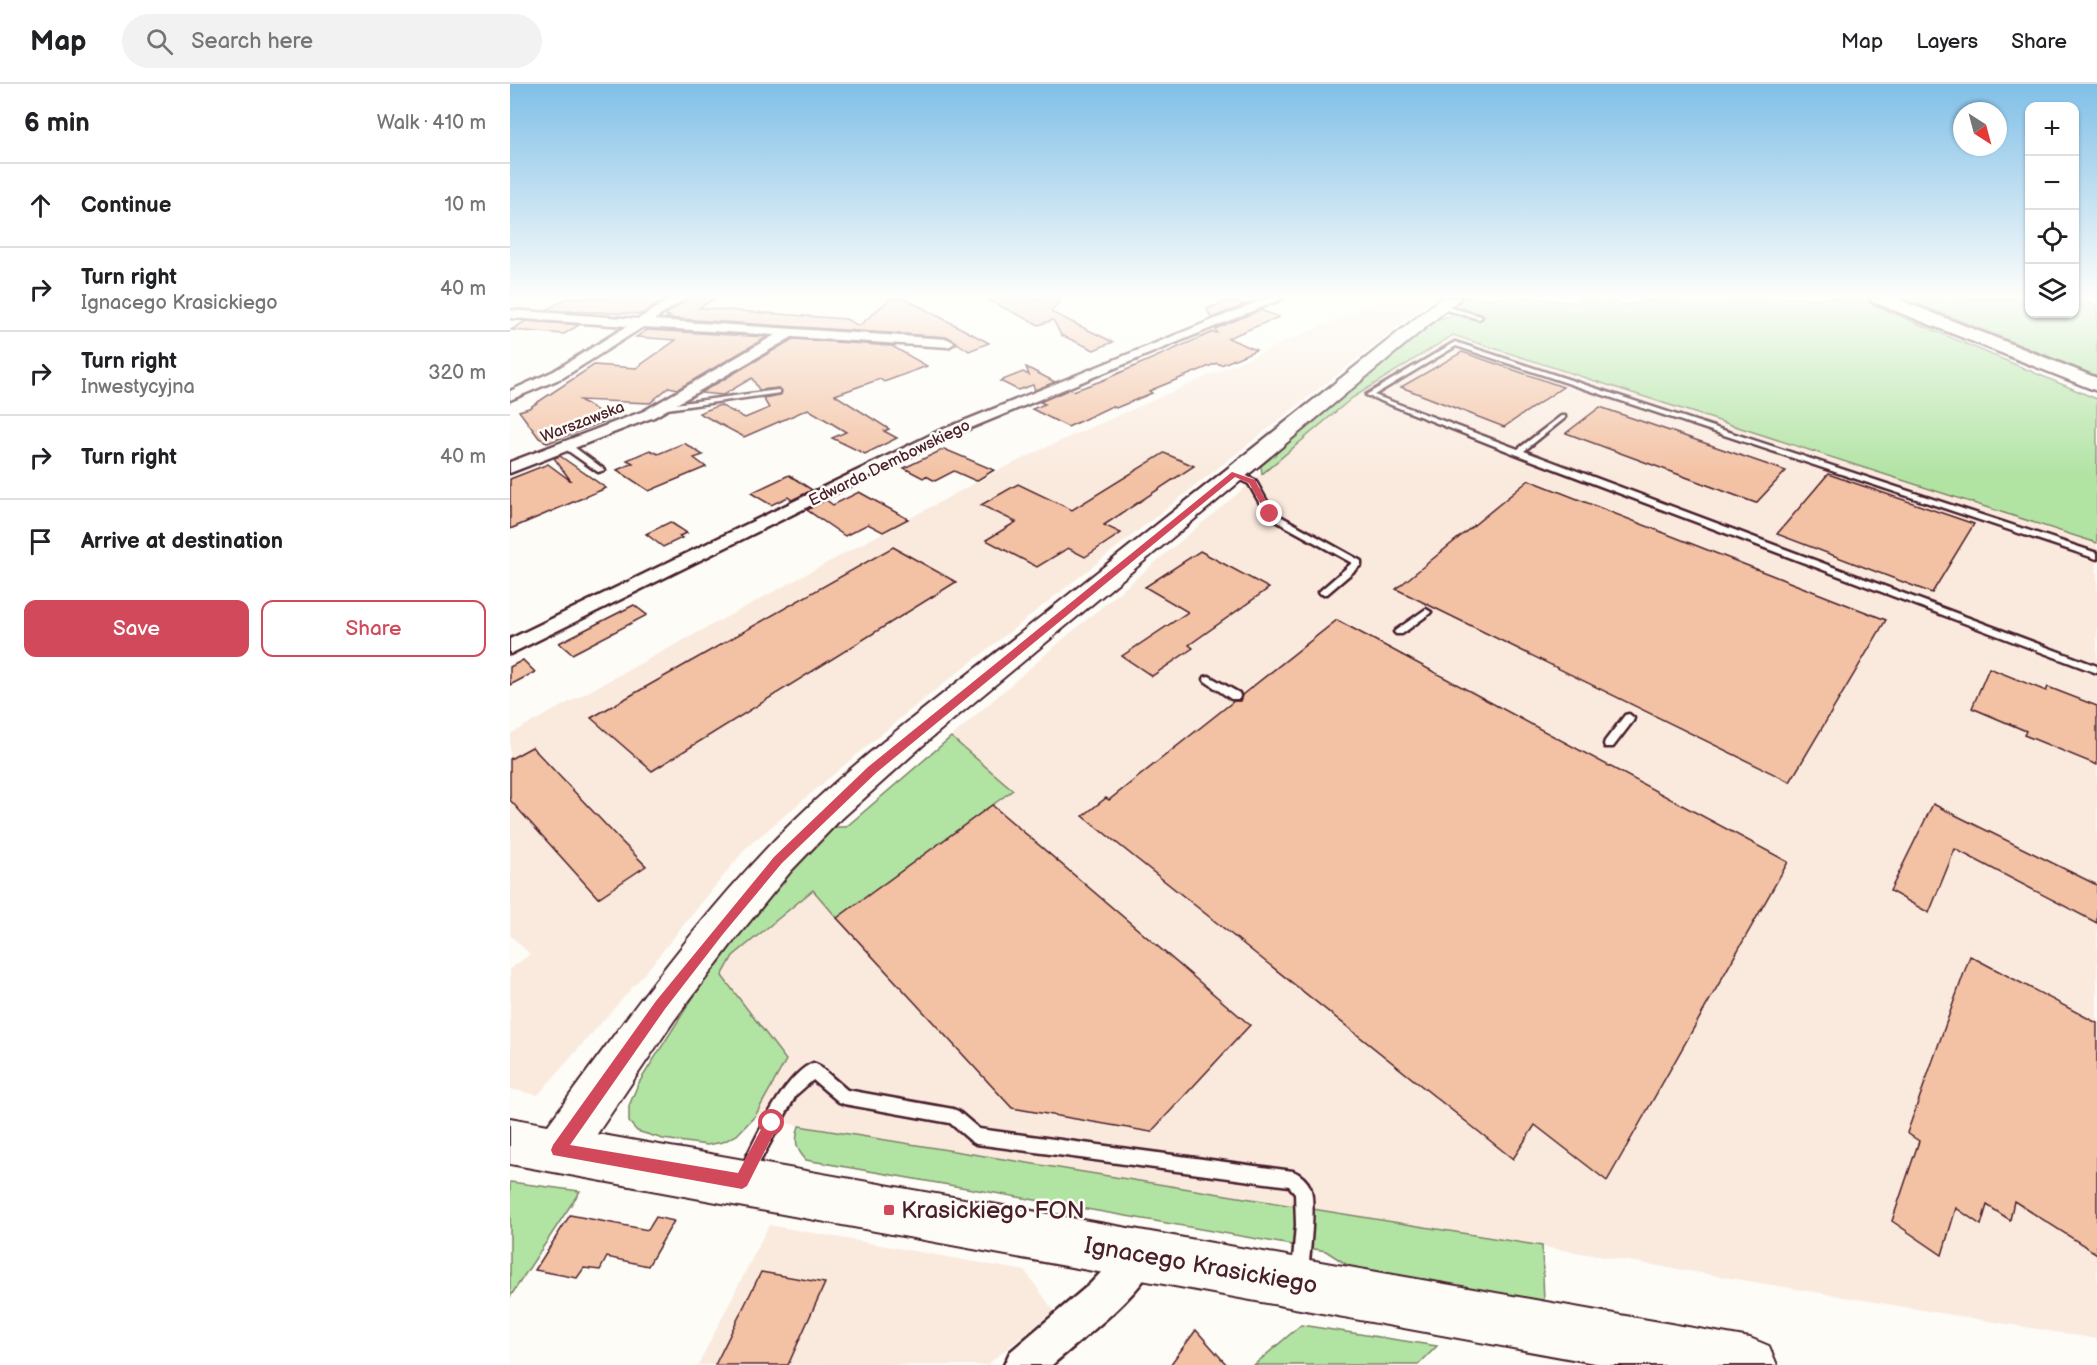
<!DOCTYPE html>
<meta charset="utf-8">
<style>
body{margin:0;font-family:"Balsamiq Sans",sans-serif;background:#f2f2f2;color:#202124}
.controls{position:absolute;right:18px;top:18px;display:grid;overflow:hidden;border-radius:12px;box-shadow:0 2px 4px #0004}
.controls button{width:54px;height:54px;display:grid;place-items:center;padding:0;border:0;border-bottom:2px solid #e0e0e0;background:#fff;color:#202124;font:30px sans-serif}
.compass{position:absolute;left:1443px;top:18px;width:54px;height:54px;border-radius:50%;background:#fff;box-shadow:0 2px 4px #0004;rotate:144deg}
.stop{position:absolute;width:18px;height:18px;margin:-14px;border:4px solid #d1495b;border-radius:50%;background:#fff}
.stop.end{background:#d1495b;border-color:#fff;box-shadow:0 2px 6px #0008}
.list{margin:0;padding:0;list-style:none}
h2{display:flex;justify-content:space-between;align-items:center;height:78px;margin:0;padding:0 24px;font-size:26px}
h2 small{font-size:20px;font-weight:400;color:#757577}
.list li{display:grid;grid-template-columns:39px 1fr auto;gap:18px;align-items:center;box-sizing:border-box;height:84px;padding:0 24px;border-top:2px solid #e0e0e0}
.list b{display:block;font-size:22px;white-space:nowrap}
.list p{margin:0;font-size:20px;white-space:nowrap;color:#757577}
.list em{font-size:20px;font-style:normal;color:#757577}
.actions{display:flex;gap:12px;padding:18px 24px}
.actions a{flex:1;padding:14px 0;border:2px solid #d1495b;border-radius:12px;text-align:center;font-size:21px;color:#d1495b}
.actions .main{background:#d1495b;color:#fff}
.icon{flex:none;width:33px;height:33px;fill:none;stroke:currentColor;stroke-width:2;stroke-linecap:round;stroke-linejoin:round}
.map{position:relative;flex:none;width:1587px;height:1281px;overflow:hidden}
header{display:flex;align-items:center;gap:36px;box-sizing:border-box;height:84px;padding:0 30px;background:#fff;border-bottom:2px solid #e0e0e0}
header strong{font-size:28px}
nav{display:flex;gap:33px;margin-inline-start:auto;font-size:21px}
.search{width:420px;height:54px;background:#f2f2f2;display:flex;align-items:center;gap:15px;box-sizing:border-box;padding:0 21px;border-radius:33px;color:#757577;font-size:22px}
main{display:flex}
aside{flex:1;background:#fff}
.map>svg:first-child{display:block}
.built{fill:#faeade}
.green{fill:#b1e3a3;stroke:#7e8167;stroke-width:1.5}
.building{fill:#f3c1a3;stroke:#4a1f2b;stroke-width:1.5}
.lines{fill:none;stroke-linecap:round;stroke-linejoin:round}
.lane-casing{stroke:#4a1f2b;stroke-width:5}
.street-casing{stroke:#4a1f2b;stroke-width:5}
.secondary-casing{stroke:#4a1f2b;stroke-width:4}
.primary-casing{stroke:#4a1f2b;stroke-width:5}
.lane{fill:#fdfcf7;fill-rule:evenodd}
.street{fill:#fdfcf7;fill-rule:evenodd}
.secondary{fill:#fdfcf7;fill-rule:evenodd}
.primary{fill:#fdfcf7;fill-rule:evenodd}
.route{fill:#d1495b}
.poi-dot{fill:#d1495b;stroke:#fdfcf7;stroke-width:2}
.labels{text-anchor:middle;stroke-width:5;stroke-linejoin:round;paint-order:stroke}
.far-street-label{font-size:16px;fill:#4a1f2b;stroke:#fdfcf7}
.near-poi-label{font-size:24px;fill:#4a1f2b;stroke:#fdfcf7;text-anchor:start}
.near-street-label{font-size:24px;fill:#4a1f2b;stroke:#fdfcf7}
</style>
<header>
<strong>Map</strong>
<div class="search"><svg class="icon" aria-label="search" viewBox="0 0 24 24"><circle cx="10" cy="10" r="6"/><path d="M15 15l6 6"/></svg>Search here</div>
<nav><a>Map</a><a>Layers</a><a>Share</a></nav>
</header>
<main>
<aside>
<h2>6 min<small>Walk · 410 m</small></h2>
<ul class="list">
<li><svg class="icon" aria-label="ahead" viewBox="0 0 24 24"><path d="M12 20V5M6 11l6-6 6 6"/></svg><div><b>Continue</b></div><em>10 m</em></li>
<li><svg class="icon" aria-label="right" viewBox="0 0 24 24"><path d="M7 20v-9h11M14 6l5 5-5 5"/></svg><div><b>Turn right</b><p>Ignacego Krasickiego</p></div><em>40 m</em></li>
<li><svg class="icon" aria-label="right" viewBox="0 0 24 24"><path d="M7 20v-9h11M14 6l5 5-5 5"/></svg><div><b>Turn right</b><p>Inwestycyjna</p></div><em>320 m</em></li>
<li><svg class="icon" aria-label="right" viewBox="0 0 24 24"><path d="M7 20v-9h11M14 6l5 5-5 5"/></svg><div><b>Turn right</b></div><em>40 m</em></li>
<li><svg class="icon" aria-label="arrive" viewBox="0 0 24 24"><path d="M6 21V4h12l-3 4 3 4H6"/></svg><div><b>Arrive at destination</b></div></li>
</ul>
<div class="actions"><a class="main">Save</a><a>Share</a></div>
</aside>
<div class="map">
<svg width="1587" height="1281" viewBox="0 0 1587 1281">
<rect width="100%" height="100%" fill="#fdfcf7"/>
<filter id="ink" filterUnits="userSpaceOnUse"><feTurbulence type="fractalNoise" baseFrequency=".0167" numOctaves="2"/><feDisplacementMap in="SourceGraphic" scale="12" xChannelSelector="R" yChannelSelector="G"/><feConvolveMatrix kernelMatrix="1 2 1 2 8 2 1 2 1" color-interpolation-filters="sRGB"/></filter>
<g filter="url(#ink)">
<!-- built -->
<g class="built">
<polygon points="875,214 924,214 399,627 236,764 134,890 28,1011 0,1005 0,885 20,870 0,851 0,650 489,386 539,362"/>
<polygon points="943,251 1587,459 1587,1255 902,1141 289,1042 245,1032 276,975 212,892 223,872 303,806 327,834 503,706 441,653 552,556 842,314"/>
<polygon points="259,1141 515,1187 544,1227 477,1281 188,1281"/>
</g>
<!-- green -->
<g class="green">
<polygon points="953,214 1024,214 1066,219 1069,214 1100,214 1114,221 1148,214 1347,214 1587,315 1587,459 943,251 842,314 752,390 751,382 928,235 948,230 967,236 973,233 952,226 954,224 948,220"/>
<polygon points="1394,214 1519,214 1520,230 1564,230 1565,214 1587,222 1587,292"/>
<polygon points="441,653 503,706 327,834 303,806 223,872 212,892 276,976 245,1032 227,1051 213,1058 197,1061 153,1055 127,1047 119,1038 119,1022 128,1000 187,907 262,808 323,743 336,743"/>
<path d="M 289,1042 L 1032,1162 L 1034,1219 L 848,1188 L 816,1167 L 296,1076 C 286,1065 284,1057 289,1042 Z"/>
<polygon points="0,1098 70,1107 0,1213"/>
<polygon points="791,1241 927,1262 908,1281 744,1281"/>
</g>
<!-- building -->
<g class="building">
<polygon points="57,214 158,214 132,230 36,226"/>
<polygon points="178,214 205,214 189,224 336,235 349,242 381,214 394,214 479,259 459,267 438,253 155,234 160,232 155,231"/>
<polygon points="474,214 552,214 541,228 603,258 584,266 551,251 543,236 529,241"/>
<polygon points="721,216 735,221 701,234 697,225"/>
<polygon points="750,226 769,233 718,254 746,266 711,281 707,279 639,307 642,309 606,324 602,322 558,343 522,325 535,320 530,318 560,305 563,307 591,297 703,248 707,249 705,245"/>
<polygon points="16,237 69,241 54,250 1,246"/>
<polygon points="137,246 257,253 168,305 159,303 140,319 70,316 101,335 38,359 29,354 9,327 19,324 84,281 126,284 166,256 126,253"/>
<polygon points="283,255 382,262 417,282 374,298 370,295 325,311 379,345 374,347 387,354 355,370 322,354 336,348 298,325 234,353 189,329 210,321 235,334 259,324 253,314 270,311 272,307 268,304 249,306 242,294 213,311 190,309"/>
<polygon points="952,268 1053,303 994,343 891,303"/>
<polygon points="516,283 545,298 525,306 523,301 508,306 490,297 513,288 519,291"/>
<polygon points="1090,323 1276,387 1246,419 1056,349"/>
<polygon points="174,359 193,371 184,374 196,383 139,407 107,386 123,379 117,376 140,366 148,370"/>
<polygon points="434,365 484,386 466,397 444,387 425,397 416,392 413,394 394,384"/>
<polygon points="654,369 684,382 594,441 611,449 575,473 558,464 527,483 476,456 506,438 471,421 508,400 562,426"/>
<polygon points="50,372 96,404 0,445 0,395 38,380 61,397 44,374"/>
<polygon points="1318,390 1464,440 1422,509 1267,450"/>
<polygon points="279,391 302,406 282,416 278,413 261,421 241,409"/>
<polygon points="1019,396 1376,536 1280,698 886,505"/>
<polygon points="349,408 398,435 373,448 358,440 335,452 297,426 316,416 323,421"/>
<polygon points="160,438 177,449 169,452 172,454 153,463 136,450"/>
<polygon points="383,463 446,498 142,687 81,634"/>
<polygon points="690,467 759,504 679,561 683,564 642,592 612,572 678,528 635,503"/>
<polygon points="124,521 137,531 62,570 49,559"/>
<polygon points="827,536 1278,778 1097,1097 1025,1041 1003,1075 573,732 596,714 599,716 724,617 730,617 732,611"/>
<polygon points="13,576 25,588 0,601 0,583"/>
<polygon points="1479,584 1536,607 1538,603 1587,622 1587,681 1514,651 1516,647 1462,624"/>
<polygon points="22,663 111,757 136,782 88,814 0,716 0,675"/>
<polygon points="1423,720 1587,801 1587,839 1445,765 1419,829 1380,807"/>
<polygon points="482,721 740,941 641,1048 502,1024 327,834"/>
<polygon points="1460,872 1587,939 1587,1170 1504,1117 1500,1136 1477,1121 1471,1141 1446,1124 1432,1171 1382,1137 1409,1057 1397,1049"/>
<polygon points="60,1131 138,1146 146,1133 164,1137 138,1182 97,1173 90,1186 74,1184 67,1194 25,1186"/>
<polygon points="251,1188 315,1199 278,1281 205,1281"/>
<polygon points="686,1246 717,1281 660,1281"/>
</g>
<g class="lines">
<!-- lane casing -->
<g class="lane-casing">
<g id="lane">
<polygon points="931,221 971,232 972,233 969,235 929,224 928,223"/>
<polygon points="945,258 1587,469 1587,475 946,262 864,311 1008,365 1051,332 1055,332 1055,334 1014,367 1587,582 1587,589 1005,370 856,311"/>
<polygon points="268,306 270,307 270,309 150,326 147,324 150,322"/>
<polygon points="54,360 60,360 95,386 88,388 54,364"/>
<polygon points="722,388 728,388 745,396 763,428 851,477 851,481 817,510 811,510 809,508 811,506 842,479 757,432 739,400 722,392"/>
<polygon points="916,525 921,528 919,530 892,550 886,550 884,548 886,546"/>
<polygon points="699,592 729,609 730,612 729,615 721,615 695,597 694,595 695,593"/>
<polygon points="1119,630 1124,634 1123,637 1103,663 1095,663 1094,660 1095,657 1115,631"/>
<path d="M 303,979 L 308,981 L 337,1006 L 443,1025 L 448,1027 L 469,1045 L 783,1087 C 790,1090 797,1096 800,1103 C 806,1118 800,1169 798,1187 L 796,1193 L 790,1195 L 784,1193 L 782,1187 L 786,1141 L 785,1109 L 779,1102 L 466,1060 L 461,1057 L 440,1039 L 334,1020 L 329,1018 L 303,996 L 286,1011 L 241,1094 L 236,1097 L 231,1094 L 228,1089 L 231,1084 C 246,1055 273,991 303,979 Z"/>
</g>
</g>
<!-- street casing -->
<g class="street-casing">
<g id="street">
<polygon points="162,214 176,214 144,236 438,255 445,259 438,263 282,253 144,333 0,389 0,378 134,327 265,251 133,243 54,293 0,316 0,307 44,287 117,242 0,234 0,226 128,235"/>
<polygon points="757,214 774,214 439,353 0,570 0,555 429,347"/>
<path d="M 631,1153 L 643,1159 L 649,1171 C 632,1211 575,1252 542,1281 L 494,1281 L 500,1268 L 580,1200 L 619,1159 Z"/>
</g>
</g>
<!-- secondary casing -->
<g class="secondary-casing">
<path id="secondary" d="M 931,214 L 951,214 L 421,654 L 328,738 L 281,787 L 223,858 L 165,935 L 87,1050 L 1240,1254 L 1259,1262 L 1267,1281 L 1095,1281 L 0,1080 L 0,1034 L 38,1041 C 107,947 175,851 255,766 C 331,685 430,613 518,543 C 656,433 794,324 931,214 Z"/>
</g>
<!-- primary casing -->
<g class="primary-casing">
<polygon id="primary" points="1360,214 1385,214 1587,294 1587,307 1363,218"/>
</g>
<!-- lane -->
<use href="#lane" class="lane"/>
<!-- street -->
<use href="#street" class="street"/>
<!-- secondary -->
<use href="#secondary" class="secondary"/>
<!-- primary -->
<use href="#primary" class="primary"/>
</g>
</g>
<!-- sky -->
<linearGradient id="sky" x2="0" y2="1"><stop stop-color="#80bfe7"/><stop offset="0.54" stop-color="#fefefb"/><stop offset="1" stop-color="#fefefb" stop-opacity="0"/></linearGradient>
<rect width="1587" height="393" fill="url(#sky)"/>
<!-- route -->
<polygon class="route" points="722,388 745,396 763,431 757,431 739,399 725,393 366,689 272,779 213,850 155,925 60,1061 228,1089 257,1034 262,1032 267,1034 269,1039 237,1102 232,1105 43,1071 41,1066 43,1061 146,917 264,773 358,683"/>
<!-- markers -->
<rect class="poi-dot" x="373" y="1120" width="12" height="12" rx="3"/>
<g class="labels">
<!-- far-street labels -->
<g class="far-street-label">
<text transform="translate(72 337) rotate(-21)" y="6">Warszawska</text>
<text transform="translate(379 378) rotate(-26)" y="6">Edwarda Dembowskiego</text>
</g>
<!-- near-poi labels -->
<g class="near-poi-label">
<text x="391" y="1134">Krasickiego FON</text>
</g>
<!-- near-street labels -->
<g class="near-street-label">
<text transform="translate(691 1181) rotate(10)" y="8">Ignacego Krasickiego</text>
</g>
</g>
</svg>
<div class="controls">
<button>+</button>
<button>−</button>
<button><svg class="icon" aria-label="locate" viewBox="0 0 24 24"><circle cx="12" cy="12" r="6"/><path d="M12 2v4M12 18v4M2 12h4M18 12h4"/></svg></button>
<button><svg class="icon" aria-label="layers" viewBox="0 0 24 24"><path d="M12 4l9 5-9 5-9-5zM3 14l9 5 9-5"/></svg></button>
</div>
<svg class="compass" viewBox="-18 -18 36 36"><path d="M0-13l5 13h-10z" fill="#e53935"/><path d="M0 13l5-13h-10z" fill="#757577"/></svg>
<div class="stop" style="left:262px;top:1039px"></div>
<div class="stop end" style="left:760px;top:430px"></div>
</div>
</main>
